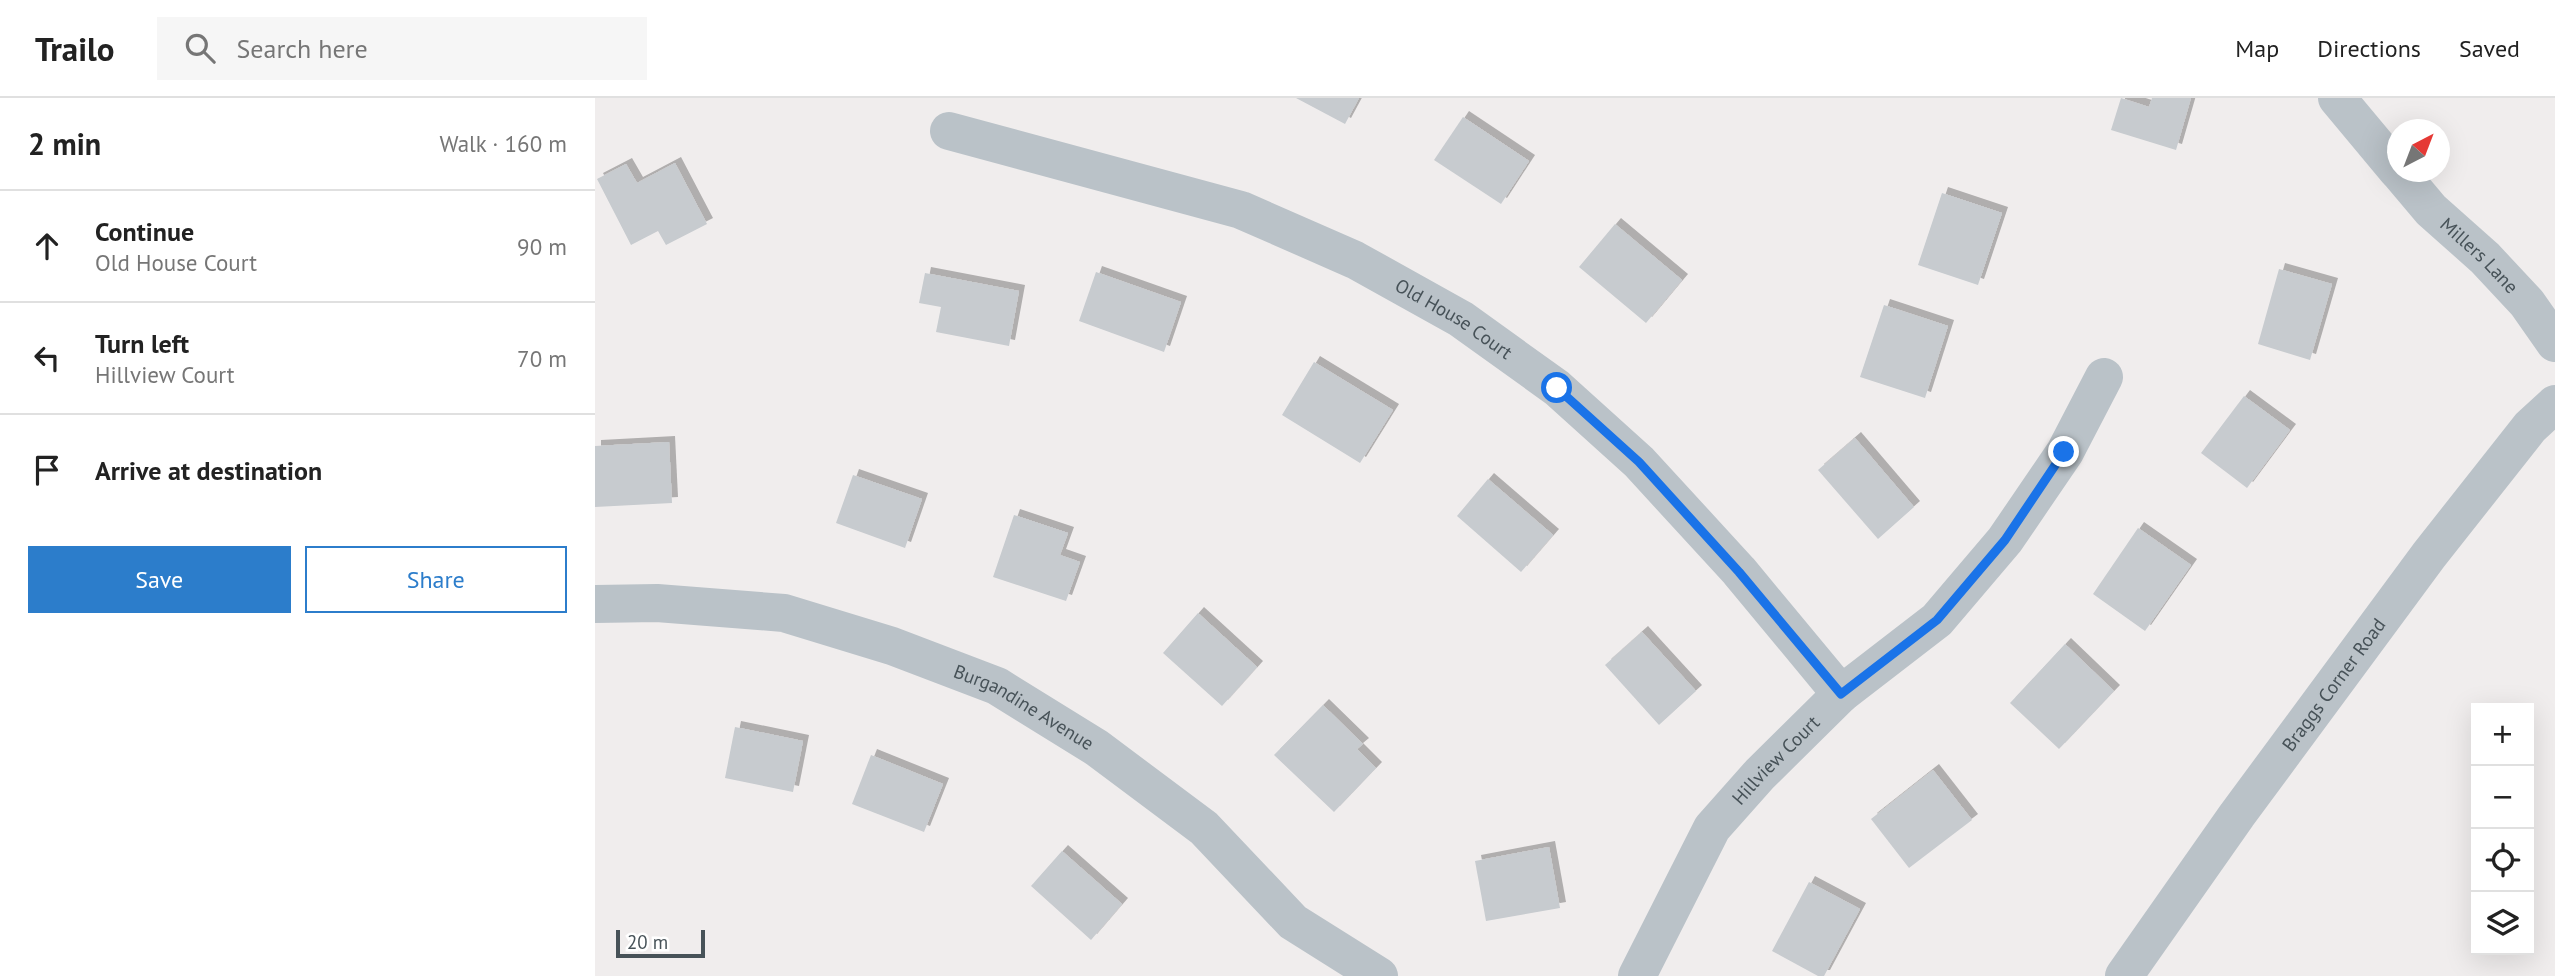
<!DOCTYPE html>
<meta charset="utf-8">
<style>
body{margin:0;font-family:"PT Sans",sans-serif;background:#f6f6f6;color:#222}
.controls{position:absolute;right:21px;bottom:21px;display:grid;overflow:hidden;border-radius:0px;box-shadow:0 7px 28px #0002}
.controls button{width:63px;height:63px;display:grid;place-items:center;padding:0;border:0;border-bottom:2px solid #e0e0e0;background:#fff;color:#222;font:35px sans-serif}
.compass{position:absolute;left:1792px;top:21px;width:63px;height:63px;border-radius:50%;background:#fff;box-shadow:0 7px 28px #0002;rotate:42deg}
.scale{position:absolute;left:21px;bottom:18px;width:89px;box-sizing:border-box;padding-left:7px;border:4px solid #475258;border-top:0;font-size:19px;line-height:24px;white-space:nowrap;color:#475258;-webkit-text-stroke:5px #fff;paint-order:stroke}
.stop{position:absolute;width:21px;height:21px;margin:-16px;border:5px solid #1a73e8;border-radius:50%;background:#fff}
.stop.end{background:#1a73e8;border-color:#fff;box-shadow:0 2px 7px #0008}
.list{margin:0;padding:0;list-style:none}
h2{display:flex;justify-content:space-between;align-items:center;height:91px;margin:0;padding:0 28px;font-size:30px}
h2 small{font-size:23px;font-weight:400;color:#767676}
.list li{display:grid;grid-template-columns:46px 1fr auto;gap:21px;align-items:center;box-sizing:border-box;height:112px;padding:0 28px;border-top:2px solid #e0e0e0}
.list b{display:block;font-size:26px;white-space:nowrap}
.list p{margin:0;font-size:23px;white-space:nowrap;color:#767676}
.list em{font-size:23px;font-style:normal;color:#767676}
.actions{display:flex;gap:14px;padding:21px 28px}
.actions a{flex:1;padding:16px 0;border:2px solid #2c7dcb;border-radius:0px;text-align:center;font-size:24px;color:#2c7dcb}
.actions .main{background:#2c7dcb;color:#fff}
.icon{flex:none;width:38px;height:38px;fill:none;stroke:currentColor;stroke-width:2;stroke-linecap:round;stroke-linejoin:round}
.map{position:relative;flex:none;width:1960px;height:878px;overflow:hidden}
header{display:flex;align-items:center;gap:42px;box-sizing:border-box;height:98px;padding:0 35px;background:#fff;border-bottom:2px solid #e0e0e0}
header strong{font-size:33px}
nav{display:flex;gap:38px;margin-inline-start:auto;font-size:24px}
.search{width:490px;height:63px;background:#f6f6f6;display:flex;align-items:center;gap:18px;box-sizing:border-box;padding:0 24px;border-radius:0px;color:#767676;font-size:26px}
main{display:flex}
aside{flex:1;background:#fff}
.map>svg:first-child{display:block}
.building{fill:#c7cbcf;filter:url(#shadow)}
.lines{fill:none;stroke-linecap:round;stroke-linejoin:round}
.minor{stroke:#bac2c8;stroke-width:38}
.route{stroke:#1a73e8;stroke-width:9}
.labels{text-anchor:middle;stroke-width:5;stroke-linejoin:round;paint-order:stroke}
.street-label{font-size:19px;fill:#475258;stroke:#fff}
</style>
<header>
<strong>Trailo</strong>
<div class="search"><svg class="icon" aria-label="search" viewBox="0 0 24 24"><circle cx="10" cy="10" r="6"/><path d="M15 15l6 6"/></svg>Search here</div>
<nav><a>Map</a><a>Directions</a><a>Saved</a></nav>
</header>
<main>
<aside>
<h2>2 min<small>Walk · 160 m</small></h2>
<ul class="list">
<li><svg class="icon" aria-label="ahead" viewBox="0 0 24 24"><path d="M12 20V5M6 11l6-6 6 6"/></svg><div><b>Continue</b><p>Old House Court</p></div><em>90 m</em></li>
<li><svg class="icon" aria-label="left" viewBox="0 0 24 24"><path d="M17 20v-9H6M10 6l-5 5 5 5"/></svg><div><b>Turn left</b><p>Hillview Court</p></div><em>70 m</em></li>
<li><svg class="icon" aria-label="arrive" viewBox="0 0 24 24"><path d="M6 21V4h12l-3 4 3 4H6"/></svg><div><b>Arrive at destination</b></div></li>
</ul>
<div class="actions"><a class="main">Save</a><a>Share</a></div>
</aside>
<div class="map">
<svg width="1960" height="878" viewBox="0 0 1960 878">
<defs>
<filter id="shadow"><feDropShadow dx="6" dy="-6" stdDeviation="0" flood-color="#0004"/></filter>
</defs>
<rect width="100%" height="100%" fill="#f0eded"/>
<!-- building -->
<g class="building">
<polygon points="701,0 764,0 750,26"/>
<polygon points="1526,0 1554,9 1557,0 1596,0 1581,52 1516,32"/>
<polygon points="868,19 934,63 906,106 839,62"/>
<polygon points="80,65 112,126 71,147 63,133 36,147 2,81 31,66 42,85"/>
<polygon points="1347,95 1407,115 1383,187 1323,167"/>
<polygon points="1020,126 1087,182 1051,225 984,169"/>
<polygon points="1684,171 1737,186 1715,262 1663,246"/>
<polygon points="501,174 586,204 569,254 484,223"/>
<polygon points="330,175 424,193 414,248 341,234 346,209 324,205"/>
<polygon points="1289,207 1353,228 1330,300 1265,279"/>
<polygon points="719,264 798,312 765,365 687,317"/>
<polygon points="1649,298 1695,332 1652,390 1606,355"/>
<polygon points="1260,340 1319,409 1283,441 1223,372"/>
<polygon points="74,344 77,405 0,409 0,348"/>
<polygon points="258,377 327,401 310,450 241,425"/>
<polygon points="893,381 958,437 926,474 862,418"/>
<polygon points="419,417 473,435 465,457 485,464 471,503 398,479"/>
<polygon points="1543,430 1596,467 1550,533 1498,496"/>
<polygon points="603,515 662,569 627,608 568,555"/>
<polygon points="1047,534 1101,593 1064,627 1010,567"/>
<polygon points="1470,546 1519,593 1464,651 1415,605"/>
<polygon points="728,607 768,646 762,651 781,670 739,714 679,657"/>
<polygon points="140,629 208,643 198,694 130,680"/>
<polygon points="276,657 348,686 329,734 257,706"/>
<polygon points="1338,672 1377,722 1314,770 1276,721"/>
<polygon points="954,749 965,810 891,823 880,763"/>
<polygon points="467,753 527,806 496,842 436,788"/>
<polygon points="1214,784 1265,811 1229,878 1223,878 1177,853"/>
</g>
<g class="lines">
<!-- minor -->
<g class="minor">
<polyline points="1742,0 1802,72"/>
<path id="s1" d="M 354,33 L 646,112 L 760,162 L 866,221 L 962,290 L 1044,364 L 1144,473 L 1246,596"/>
<path id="s2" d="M 1804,74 L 1836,112 L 1890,160 L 1932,205 L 1960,245"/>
<path id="s3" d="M 0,506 L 62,505 L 189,515 L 297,548 L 402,588 L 502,650 L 609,730 L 698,824 L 784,878"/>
<path id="s4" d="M 1042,878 L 1117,730 L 1165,676 L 1246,596 L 1342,522 L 1410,442 L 1470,354 L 1509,279"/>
<path id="s5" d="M 1529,878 L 1642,717 L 1834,457 L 1935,329 L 1960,306"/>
</g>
</g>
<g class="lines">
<!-- route -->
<polyline class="route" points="962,290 1044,364 1144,474 1246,596 1342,522 1410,442 1469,354"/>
</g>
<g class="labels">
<!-- street labels -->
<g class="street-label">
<text dy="7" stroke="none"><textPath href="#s2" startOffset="116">Millers Lane</textPath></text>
<text dy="7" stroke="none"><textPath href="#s1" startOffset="542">Old House Court</textPath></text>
<text dy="7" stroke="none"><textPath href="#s5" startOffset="359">Braggs Corner Road</textPath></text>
<text dy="7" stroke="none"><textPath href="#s3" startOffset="448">Burgandine Avenue</textPath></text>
<text dy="7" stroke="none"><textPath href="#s4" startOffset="259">Hillview Court</textPath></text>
</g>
</g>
</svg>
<div class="controls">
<button>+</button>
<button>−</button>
<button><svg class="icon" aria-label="locate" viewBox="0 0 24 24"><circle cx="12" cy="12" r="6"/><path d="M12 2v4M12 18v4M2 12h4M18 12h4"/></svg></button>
<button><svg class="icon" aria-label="layers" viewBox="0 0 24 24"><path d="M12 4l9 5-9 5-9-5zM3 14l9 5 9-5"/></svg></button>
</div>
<svg class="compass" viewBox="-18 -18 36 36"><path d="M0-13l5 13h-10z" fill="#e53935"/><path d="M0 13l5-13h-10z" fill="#767676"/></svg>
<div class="scale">20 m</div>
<div class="stop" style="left:962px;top:290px"></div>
<div class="stop end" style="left:1469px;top:354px"></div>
</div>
</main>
